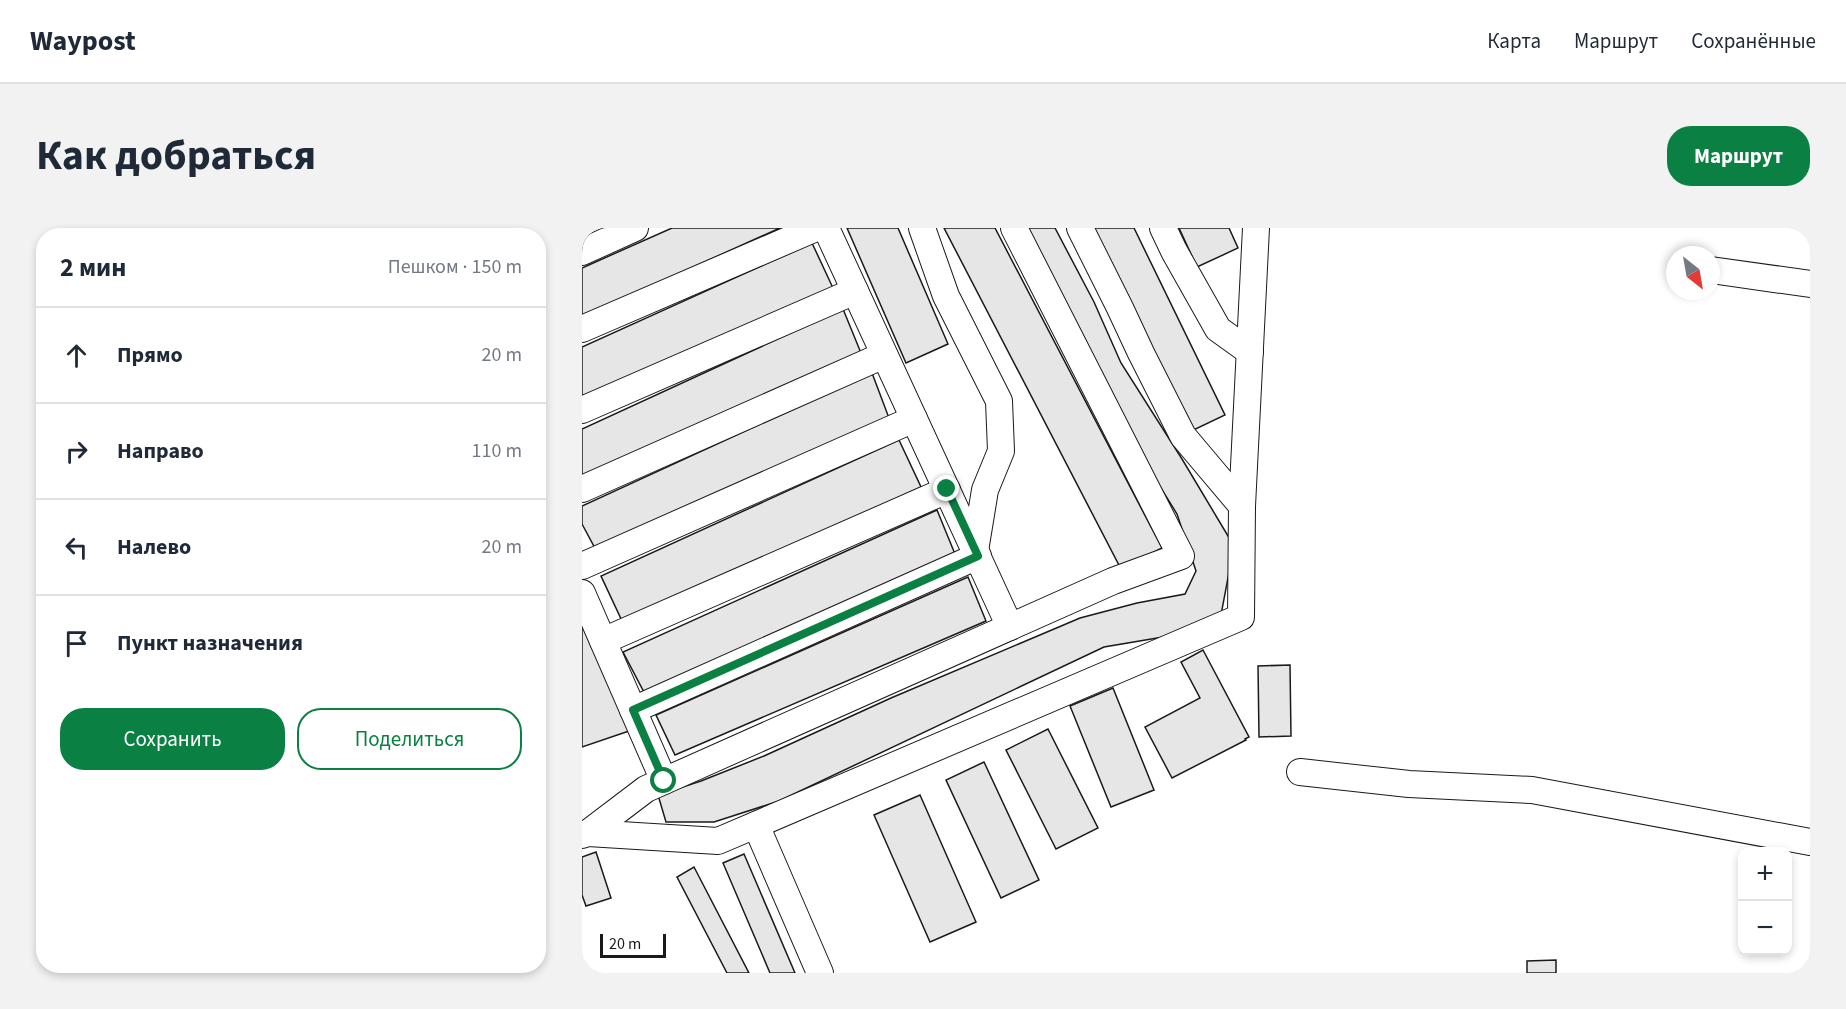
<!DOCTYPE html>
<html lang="ru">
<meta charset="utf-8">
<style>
body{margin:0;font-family:"Source Sans 3",sans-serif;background:#f2f2f3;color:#1f2937}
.controls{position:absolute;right:18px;bottom:18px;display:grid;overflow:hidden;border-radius:12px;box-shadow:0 3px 9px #0003}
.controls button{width:54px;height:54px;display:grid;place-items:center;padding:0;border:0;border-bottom:2px solid #e0e1e3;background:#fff;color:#1f2937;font:30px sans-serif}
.compass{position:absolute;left:1084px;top:18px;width:54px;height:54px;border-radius:50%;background:#fff;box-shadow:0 3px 9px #0003;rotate:149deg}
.scale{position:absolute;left:18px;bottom:15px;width:66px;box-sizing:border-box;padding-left:6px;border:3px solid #1a1a1a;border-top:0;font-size:16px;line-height:21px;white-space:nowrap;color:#1a1a1a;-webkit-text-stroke:4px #fff;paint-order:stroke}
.stop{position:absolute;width:18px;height:18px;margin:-14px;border:4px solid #0b8043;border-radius:50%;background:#fff}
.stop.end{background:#0b8043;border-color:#fff;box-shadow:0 2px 6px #0008}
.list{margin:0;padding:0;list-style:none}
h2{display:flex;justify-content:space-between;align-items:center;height:78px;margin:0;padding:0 24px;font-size:26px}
h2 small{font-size:20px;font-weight:400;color:#747a83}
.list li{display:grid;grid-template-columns:39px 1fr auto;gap:18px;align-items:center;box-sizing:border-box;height:96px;padding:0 24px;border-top:2px solid #e0e1e3}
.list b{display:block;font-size:22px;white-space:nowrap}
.list em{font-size:20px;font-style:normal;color:#747a83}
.actions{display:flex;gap:12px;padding:18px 24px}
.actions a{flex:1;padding:14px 0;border:2px solid #0b8043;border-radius:24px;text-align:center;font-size:21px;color:#0b8043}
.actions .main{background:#0b8043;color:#fff}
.icon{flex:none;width:33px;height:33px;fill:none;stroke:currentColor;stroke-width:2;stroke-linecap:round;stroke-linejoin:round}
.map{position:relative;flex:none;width:1228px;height:745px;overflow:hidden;border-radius:24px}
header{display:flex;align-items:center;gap:36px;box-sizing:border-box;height:84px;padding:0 30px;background:#fff;border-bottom:2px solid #e0e1e3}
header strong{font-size:28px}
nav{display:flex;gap:33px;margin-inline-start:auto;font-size:21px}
.intro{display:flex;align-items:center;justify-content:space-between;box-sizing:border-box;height:144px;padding:0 36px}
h1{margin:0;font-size:42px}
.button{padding:15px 27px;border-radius:24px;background:#0b8043;color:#fff;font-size:21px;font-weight:700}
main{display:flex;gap:36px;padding:0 36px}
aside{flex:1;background:#fff;border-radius:24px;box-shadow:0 3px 9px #0003}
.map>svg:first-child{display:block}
.building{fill:#e6e6e6;stroke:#1a1a1a;stroke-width:1.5}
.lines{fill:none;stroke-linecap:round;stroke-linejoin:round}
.minor-casing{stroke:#1a1a1a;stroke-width:28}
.minor{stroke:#fff;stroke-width:26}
.route{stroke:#0b8043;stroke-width:8}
</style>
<header>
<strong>Waypost</strong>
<nav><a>Карта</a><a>Маршрут</a><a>Сохранённые</a></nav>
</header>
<div class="intro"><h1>Как добраться</h1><a class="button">Маршрут</a></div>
<main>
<aside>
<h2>2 мин<small>Пешком · 150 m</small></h2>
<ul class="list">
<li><svg class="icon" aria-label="ahead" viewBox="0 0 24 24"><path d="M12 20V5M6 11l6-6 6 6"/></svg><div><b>Прямо</b></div><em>20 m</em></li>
<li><svg class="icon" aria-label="right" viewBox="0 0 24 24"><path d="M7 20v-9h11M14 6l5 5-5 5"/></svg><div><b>Направо</b></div><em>110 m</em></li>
<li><svg class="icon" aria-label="left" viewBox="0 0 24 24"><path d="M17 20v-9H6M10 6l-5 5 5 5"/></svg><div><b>Налево</b></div><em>20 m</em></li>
<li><svg class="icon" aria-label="arrive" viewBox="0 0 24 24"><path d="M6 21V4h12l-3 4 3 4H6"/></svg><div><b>Пункт назначения</b></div></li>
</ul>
<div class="actions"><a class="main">Сохранить</a><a>Поделиться</a></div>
</aside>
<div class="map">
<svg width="1228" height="745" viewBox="0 0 1228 745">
<rect width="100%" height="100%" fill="#fff"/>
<!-- building -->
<g class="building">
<polygon points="0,0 22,0 0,10"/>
<polygon points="90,0 198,0 0,89 0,40"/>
<polygon points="265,0 316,0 366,116 324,135"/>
<polygon points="362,0 413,0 580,320 539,341"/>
<polygon points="438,0 473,0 512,74 539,135 600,231 652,318 639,387 593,407 522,419 197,573 132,594 84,594 76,567 119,553 182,528 309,470 498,390 555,375 603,366 614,343 595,286 525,173"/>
<polygon points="501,0 552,0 643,187 601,207"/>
<polygon points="597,0 647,0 656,20 615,39"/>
<polygon points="230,15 251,60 0,171 0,119"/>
<polygon points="261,81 279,125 0,250 0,201"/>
<polygon points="290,145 307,190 14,322 0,296 0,278"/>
<polygon points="317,212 339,259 41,395 19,348"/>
<polygon points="355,282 373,326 63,466 41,424"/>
<polygon points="386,349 404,393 93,527 74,487"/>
<polygon points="0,396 47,503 0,519"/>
<polygon points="621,422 667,509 663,511 664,512 590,550 563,499 618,470 599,434"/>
<polygon points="708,437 709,508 677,509 676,438"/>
<polygon points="531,460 572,562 529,579 488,478"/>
<polygon points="466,501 516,600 474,621 424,522"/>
<polygon points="402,534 457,652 419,670 364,552"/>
<polygon points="338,567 394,694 348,714 292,587"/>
<polygon points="14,624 29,670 4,678 0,667 0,629"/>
<polygon points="162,626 213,745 188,745 141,635"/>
<polygon points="112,639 167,745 145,745 95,649"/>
<polygon points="974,732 974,745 945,745 945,733"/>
</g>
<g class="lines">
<!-- minor casing -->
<g class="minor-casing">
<g id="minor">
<polyline points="244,0 428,399"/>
<polyline points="340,0 364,68 417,173 419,223 403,262 393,323"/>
<polyline points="498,0 538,80 559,125 601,208 660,278"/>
<polyline points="581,0 592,23 636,101 668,124"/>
<polyline points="0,24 53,0"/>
<polyline points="1129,42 1228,56"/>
<polyline points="0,101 234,0"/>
<polyline points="0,182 273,63"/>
<polyline points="0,261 302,127"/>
<polyline points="0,338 332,191"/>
<polyline points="0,365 82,553"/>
<polyline points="21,413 365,262"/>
<polyline points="51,482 396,328"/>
<polyline points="718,544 827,556 950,562 1228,614"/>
<polyline points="174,597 238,745"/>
<polyline points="6,605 64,561 531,353 599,328 432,0"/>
<polyline points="0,607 6,605 136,613 659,389 660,278 674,0"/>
</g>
</g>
<!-- minor -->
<use href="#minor" class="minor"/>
</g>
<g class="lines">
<!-- route -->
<polyline class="route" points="82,553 51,482 396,328 365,261"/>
</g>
</svg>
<div class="controls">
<button>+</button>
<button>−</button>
</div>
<svg class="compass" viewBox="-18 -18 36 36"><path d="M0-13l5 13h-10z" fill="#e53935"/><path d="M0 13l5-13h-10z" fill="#747a83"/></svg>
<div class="scale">20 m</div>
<div class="stop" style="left:82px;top:553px"></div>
<div class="stop end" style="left:365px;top:261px"></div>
</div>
</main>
